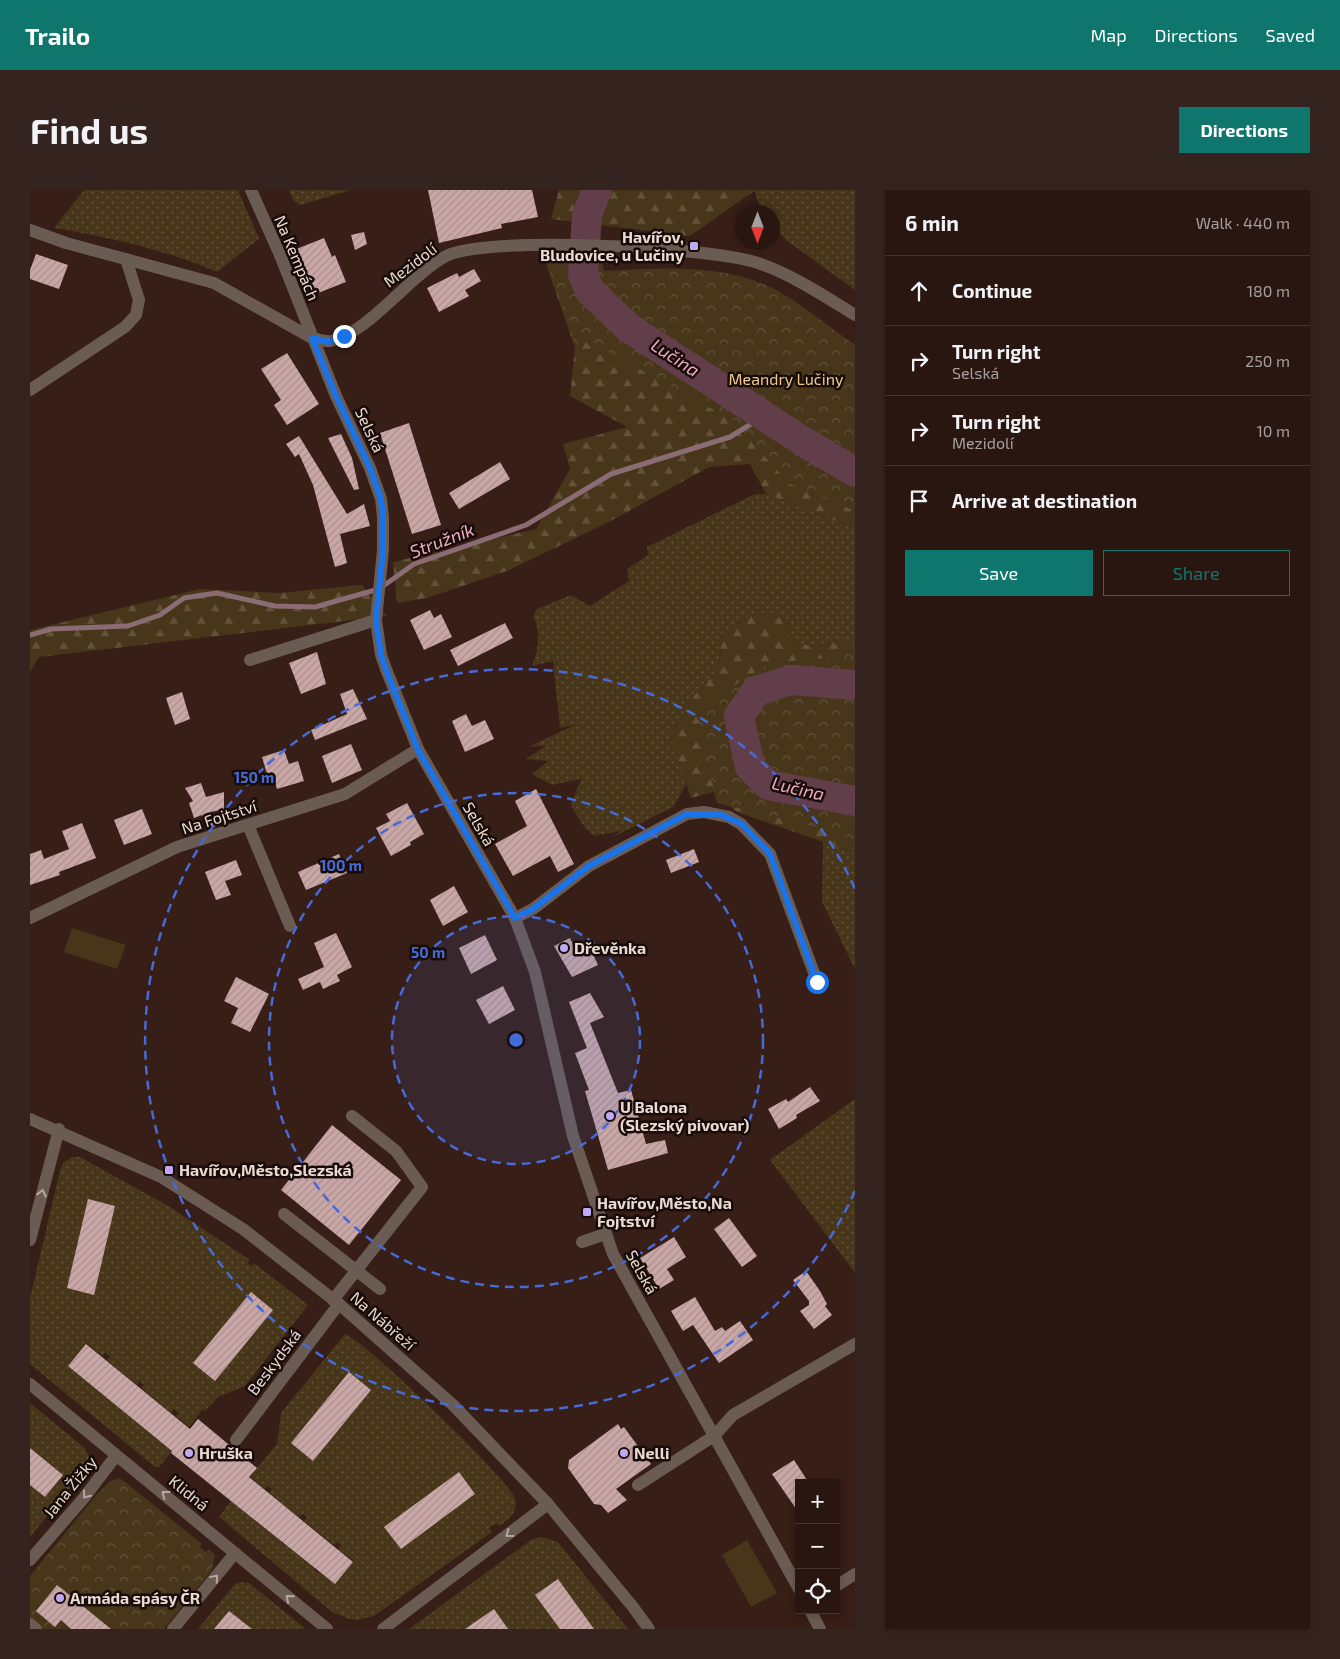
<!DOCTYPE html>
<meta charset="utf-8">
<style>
body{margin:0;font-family:"Exo 2",sans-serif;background:#35231f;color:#f1f3f6}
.controls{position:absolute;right:15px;bottom:15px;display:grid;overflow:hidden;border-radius:0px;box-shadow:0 2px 8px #0003}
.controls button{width:45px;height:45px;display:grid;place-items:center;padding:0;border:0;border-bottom:1px solid #453531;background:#291611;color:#f1f3f6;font:25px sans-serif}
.compass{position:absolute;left:705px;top:15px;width:45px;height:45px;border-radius:50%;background:#291611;box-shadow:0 2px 8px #0003;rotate:180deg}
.stop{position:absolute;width:15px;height:15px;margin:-11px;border:4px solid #1a73e8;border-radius:50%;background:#fff}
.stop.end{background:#1a73e8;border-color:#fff;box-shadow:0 1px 5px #0008}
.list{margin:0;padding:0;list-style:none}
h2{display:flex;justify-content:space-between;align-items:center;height:65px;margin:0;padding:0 20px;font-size:21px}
h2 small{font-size:16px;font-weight:400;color:#a59f9f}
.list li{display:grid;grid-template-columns:32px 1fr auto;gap:15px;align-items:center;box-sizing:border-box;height:70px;padding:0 20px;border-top:1px solid #453531}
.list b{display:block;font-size:19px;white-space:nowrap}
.list p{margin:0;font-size:16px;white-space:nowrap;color:#a59f9f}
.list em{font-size:16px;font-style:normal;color:#a59f9f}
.actions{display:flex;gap:10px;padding:15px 20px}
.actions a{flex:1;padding:11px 0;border:1px solid #0f766e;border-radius:0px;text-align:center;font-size:18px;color:#0f766e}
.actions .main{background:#0f766e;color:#fff}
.icon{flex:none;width:28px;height:28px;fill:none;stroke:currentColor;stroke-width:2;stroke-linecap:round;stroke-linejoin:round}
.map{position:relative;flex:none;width:825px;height:1439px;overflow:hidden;border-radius:0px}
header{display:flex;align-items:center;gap:30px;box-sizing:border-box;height:70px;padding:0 25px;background:#0f766e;color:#fff}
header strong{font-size:24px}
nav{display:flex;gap:28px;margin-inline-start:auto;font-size:18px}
.intro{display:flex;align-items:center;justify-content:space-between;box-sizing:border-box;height:120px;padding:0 30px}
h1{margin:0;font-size:35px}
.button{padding:12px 22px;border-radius:0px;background:#0f766e;color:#fff;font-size:18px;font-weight:700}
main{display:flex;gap:30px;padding:0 30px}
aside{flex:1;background:#291611;border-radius:0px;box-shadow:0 2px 8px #0003}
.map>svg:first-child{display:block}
.grass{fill:url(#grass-dots)}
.forest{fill:url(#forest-firs)}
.park{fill:url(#park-crowns)}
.pitch{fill:#47361a}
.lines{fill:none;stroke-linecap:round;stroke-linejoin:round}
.stream{stroke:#8b6c74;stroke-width:5}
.river{stroke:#623e4b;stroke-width:30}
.building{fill:url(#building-hatch)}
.minor{stroke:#6a5c52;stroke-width:12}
.oneway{stroke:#b7a7a0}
.route{stroke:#1a73e8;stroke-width:6}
.ring{fill:none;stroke:#466ad7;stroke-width:2.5;stroke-dasharray:9 6}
.poi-dot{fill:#bfa9f4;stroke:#170c08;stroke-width:2}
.labels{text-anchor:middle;stroke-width:5;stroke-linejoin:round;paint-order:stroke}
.poi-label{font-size:16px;font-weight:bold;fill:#ebd9d4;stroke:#170c08;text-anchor:start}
.street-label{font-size:16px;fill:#ebd9d4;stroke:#170c08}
.park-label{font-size:16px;fill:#efc991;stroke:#170c08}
.water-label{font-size:18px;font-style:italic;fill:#f0acc3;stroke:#170c08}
.centre{fill:#466ad7;stroke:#170c08;stroke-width:2.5}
.ring-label{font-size:15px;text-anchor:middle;font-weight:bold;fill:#466ad7;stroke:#170c08;stroke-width:5;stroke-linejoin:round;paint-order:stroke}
</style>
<header>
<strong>Trailo</strong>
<nav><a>Map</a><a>Directions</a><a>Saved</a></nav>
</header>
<div class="intro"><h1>Find us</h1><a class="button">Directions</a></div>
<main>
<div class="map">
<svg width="825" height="1439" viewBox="0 0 825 1439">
<defs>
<pattern id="grass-dots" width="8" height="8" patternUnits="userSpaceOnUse" patternTransform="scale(1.25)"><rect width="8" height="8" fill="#47361a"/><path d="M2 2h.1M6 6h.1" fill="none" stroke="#62523a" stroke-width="1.8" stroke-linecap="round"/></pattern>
<pattern id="forest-firs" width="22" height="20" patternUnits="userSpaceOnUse" patternTransform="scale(1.25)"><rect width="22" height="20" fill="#47361a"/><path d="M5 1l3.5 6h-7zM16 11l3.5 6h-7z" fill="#62523a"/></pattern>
<pattern id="park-crowns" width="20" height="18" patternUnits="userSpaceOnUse" patternTransform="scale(1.25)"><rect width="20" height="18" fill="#47361a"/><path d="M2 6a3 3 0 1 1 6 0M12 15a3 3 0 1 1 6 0" fill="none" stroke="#62523a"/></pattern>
<pattern id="building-hatch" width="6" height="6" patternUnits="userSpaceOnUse" patternTransform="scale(1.25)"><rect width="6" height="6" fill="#caa7a7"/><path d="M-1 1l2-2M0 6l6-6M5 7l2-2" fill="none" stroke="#a98e8d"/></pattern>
</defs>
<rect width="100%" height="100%" fill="#371e17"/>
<!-- grass -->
<g class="grass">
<path d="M 54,0 L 208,0 L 229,49 L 187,82 C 137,60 78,47 24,38 Z"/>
<polygon points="259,0 321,0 270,15 263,10"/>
<polygon points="724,0 825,0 825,100 756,50 743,36 742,22 732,22"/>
<path d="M 725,304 L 736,304 L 825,338 L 825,453 C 801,450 780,462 759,449 L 760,435 L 747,424 L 726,423 L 693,442 L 689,473 L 685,482 L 666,503 L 640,545 L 657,593 L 643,617 L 583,647 L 590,641 L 564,646 L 553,635 L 541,616 L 551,589 L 522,595 L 502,584 L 518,571 L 496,569 L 517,555 L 498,557 L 547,534 L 530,538 L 523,471 L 502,476 C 508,460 512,443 503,427 L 507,419 L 541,405 L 560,416 L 599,391 L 597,379 L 618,365 L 617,357 Z"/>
<polygon points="793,652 825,663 825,779 792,712"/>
<polygon points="825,909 825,1083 740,970"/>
<polygon points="42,967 50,967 140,1017 220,1070 217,1073 221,1076 224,1073 278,1115 215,1196 188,1207 175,1221 172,1220 159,1237 146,1226 149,1223 144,1219 141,1223 111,1198 114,1195 110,1191 107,1195 77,1170 80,1166 75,1163 72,1166 57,1154 39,1176 143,1260 129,1277 125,1277 0,1174 0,1108 30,981 33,973"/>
<path d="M 315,1144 C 333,1149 482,1292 485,1309 C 488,1322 479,1330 469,1336 L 467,1333 L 459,1338 L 462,1342 L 344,1426 L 327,1430 L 319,1429 L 302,1422 L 189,1327 L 201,1311 L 251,1349 L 250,1351 L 254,1355 L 256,1352 L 286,1377 L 284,1379 L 288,1383 L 290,1381 L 306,1393 L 324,1371 L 308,1359 L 311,1355 L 307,1352 L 304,1355 L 274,1331 L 277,1327 L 273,1324 L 269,1327 L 239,1303 L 242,1299 L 238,1296 L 235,1299 L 220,1287 L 247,1254 L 251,1223 Z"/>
<polygon points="0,1213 55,1258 59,1267 54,1281 0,1347"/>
<polygon points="511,1347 528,1352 598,1439 379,1439 501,1350"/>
<polygon points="211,1392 219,1393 276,1439 168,1439 205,1394"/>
</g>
<!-- forest -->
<g class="forest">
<polygon points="529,0 724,0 724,1 660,46 521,29"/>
<polygon points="570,64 574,81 825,253 825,338 736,304 720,274 679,277 579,332 477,381 397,408 367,413 363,372 506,339 540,279 533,254 597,237 540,206 545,158 513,65"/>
<polygon points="332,395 357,426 9,467 0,482 0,440 170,399 249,403"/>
<path d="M 726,423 L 747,424 L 760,435 L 759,449 C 780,462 801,450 825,453 L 825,663 L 707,622 L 683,602 L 661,608 L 640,545 L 666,503 L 685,482 L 689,473 L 693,442 Z"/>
</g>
<!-- park -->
<g class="park">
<path d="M 514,64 L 570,64 L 574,81 C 634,78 699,72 753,104 C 778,119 801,138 825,155 L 825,321 L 758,293 L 704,231 L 559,151 L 546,157 Z"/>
<polygon points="825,465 825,650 801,641 687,613 666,518 741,473"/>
<polygon points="90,1288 172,1354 170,1357 176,1362 179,1359 185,1365 182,1380 134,1439 0,1439 0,1386 68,1303 79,1292"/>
</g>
<!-- pitch -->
<g class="pitch">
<polygon points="42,738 96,755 87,779 34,762"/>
<polygon points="717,1350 747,1403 721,1417 692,1365"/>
</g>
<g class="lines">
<!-- stream -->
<polyline class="stream" points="0,445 21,439 98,436 130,425 154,408 187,403 245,416 285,417 349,399 384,374 496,335 581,284 700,247 734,226"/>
<!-- river -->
<g class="river">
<polyline points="567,0 557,25 553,85 560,101 599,138 774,252 825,282"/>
<polyline points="825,495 761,490 726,501 709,526 720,577 738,595 825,611"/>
</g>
</g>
<!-- building -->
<g class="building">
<polygon points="398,0 502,0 508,27 471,34 472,38 409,53"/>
<polygon points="334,42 337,54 325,60 321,45"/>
<polygon points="294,48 302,67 305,65 316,92 283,105 264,60"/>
<polygon points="6,64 38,75 29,99 0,89 0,80"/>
<polygon points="444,79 451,91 435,100 439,106 409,122 397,98 427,83 429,87"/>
<polygon points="257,163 289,214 257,235 244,215 251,210 231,179"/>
<polygon points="379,233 411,335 382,344 350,243"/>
<polygon points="311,244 322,268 329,299 324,300 298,248"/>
<polygon points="269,246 317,324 334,314 340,336 310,344 317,373 305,377 283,295 269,264 265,267 256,254"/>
<polygon points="470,272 480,289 429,319 419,303"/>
<polygon points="400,420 404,428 411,424 422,447 394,460 380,430"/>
<polygon points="475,433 483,448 428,476 420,460"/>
<polygon points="287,462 296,494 271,504 259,473"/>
<polygon points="323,499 337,529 285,550 281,540 317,524 310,504"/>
<polygon points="152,502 160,529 145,535 136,508"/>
<polygon points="436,524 442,536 455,530 464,549 435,562 422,531"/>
<polygon points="321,554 332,580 302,593 292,566"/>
<polygon points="254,560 259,574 268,571 274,591 247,599 242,582 237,584 232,567"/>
<polygon points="171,593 176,607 194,602 194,619 181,622 186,636 180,638 172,625 164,628 159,613 163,611 155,598"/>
<polygon points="506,599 544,674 528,682 520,666 483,686 465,654 497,636 485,611"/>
<polygon points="377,613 394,644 380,652 381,655 361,666 346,638 360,631 356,624"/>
<polygon points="112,619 122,644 94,655 84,630"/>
<polygon points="52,633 66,668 29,682 30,685 0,695 0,664 11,660 14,669 39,659 32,641"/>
<polygon points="664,659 669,672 641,683 636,670"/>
<polygon points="309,664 317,683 276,700 268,682"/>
<polygon points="206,670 212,685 195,691 201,705 186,710 175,682"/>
<polygon points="424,696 438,722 413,736 400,710"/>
<polygon points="306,743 322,777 307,785 310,791 293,799 290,792 273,800 268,789 294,777 284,753"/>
<polygon points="455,745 467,770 441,784 429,758"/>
<polygon points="540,748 548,766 561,760 568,775 542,787 524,756"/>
<polygon points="206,787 239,804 220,842 201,833 208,818 194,811"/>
<polygon points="473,796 485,820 459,834 446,810"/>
<polygon points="560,803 574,827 560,833 588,903 601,900 616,954 635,950 638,963 578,980 555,901 559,900 545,863 557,858 539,812"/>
<polygon points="780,897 790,911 766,925 767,928 749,939 738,919 756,909 758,912"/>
<polygon points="302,935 371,990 319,1055 251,1000"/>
<polygon points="58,1009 85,1016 64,1105 37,1098"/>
<polygon points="699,1028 727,1066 712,1077 684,1039"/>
<polygon points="644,1047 656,1067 637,1079 644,1090 629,1099 610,1068"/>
<polygon points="776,1081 790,1101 797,1114 795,1116 802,1125 784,1139 770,1121 779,1115 779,1111 763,1090"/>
<polygon points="221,1102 243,1120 185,1191 163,1173"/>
<polygon points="665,1107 685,1141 692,1137 695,1141 710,1131 723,1150 689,1173 663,1135 653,1141 641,1121"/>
<polygon points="56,1154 160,1239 168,1229 227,1278 219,1287 323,1372 305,1394 141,1263 142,1261 38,1176"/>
<polygon points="319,1182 341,1200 283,1271 261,1253"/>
<polygon points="588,1234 591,1239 594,1237 621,1274 586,1299 597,1310 578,1323 571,1315 564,1314 538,1278 539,1270"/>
<polygon points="0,1258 33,1285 15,1307 0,1295"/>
<polygon points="764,1270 779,1293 769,1293 769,1323 742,1284"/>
<polygon points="429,1282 445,1304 371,1359 354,1337"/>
<polygon points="528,1389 556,1428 564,1439 530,1439 505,1405"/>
<polygon points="27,1395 81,1439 41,1439 31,1430 25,1437 6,1421"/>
<polygon points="464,1419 478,1439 435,1439"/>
<polygon points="199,1421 222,1439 184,1439"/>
</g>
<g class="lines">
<!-- minor -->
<g class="minor">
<polyline points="221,0 250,65 306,206 340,278 351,309 353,327 353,360 346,430 351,465 356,479 388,559 485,728 505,782 543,946 583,1064 769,1399"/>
<path d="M 0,40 L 36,53 L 184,93 L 282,148 C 288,149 295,152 301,151 C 338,143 379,86 416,66 C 457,45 682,57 728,73 C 763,85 794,106 825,125"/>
<polyline points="0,200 95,137 106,125 109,110 96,69"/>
<polyline points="220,470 346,430"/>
<polyline points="218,635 260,736"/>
<polyline points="0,728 147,657 315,604 388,559"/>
<polyline points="485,728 503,719 559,676 657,624 674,622 699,627 711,634 740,664 787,791"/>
<polyline points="0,929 131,987 213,1039 309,1114 423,1215 518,1314 603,1417 619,1439"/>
<polyline points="254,1024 350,1099"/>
<polyline points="0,1050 29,939"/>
<polyline points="552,1052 575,1044"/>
<polyline points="303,1110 392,997 366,961 322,926"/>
<polyline points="0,1194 297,1439"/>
<polyline points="206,1250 309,1114"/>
<polyline points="608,1295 684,1246 703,1225 825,1154"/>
<polyline points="0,1370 53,1309 85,1267"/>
<polyline points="806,1396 825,1384"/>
<polyline points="780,1420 790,1439"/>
<polyline points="0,1434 6,1439"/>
<polyline points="143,1439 205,1363"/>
<polyline points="353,1439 518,1314"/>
</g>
</g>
<!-- one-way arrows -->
<defs><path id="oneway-chevron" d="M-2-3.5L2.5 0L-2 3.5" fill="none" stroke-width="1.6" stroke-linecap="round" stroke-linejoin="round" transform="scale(1.25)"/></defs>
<g class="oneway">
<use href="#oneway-chevron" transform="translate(12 1003) rotate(-76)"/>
<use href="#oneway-chevron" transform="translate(135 1304) rotate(-143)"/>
<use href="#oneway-chevron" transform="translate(56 1305) rotate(128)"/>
<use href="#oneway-chevron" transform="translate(479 1344) rotate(143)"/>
<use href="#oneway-chevron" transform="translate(185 1388) rotate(-50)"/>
<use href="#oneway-chevron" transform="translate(259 1408) rotate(-140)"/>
</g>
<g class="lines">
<!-- route -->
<polyline class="route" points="314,146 299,152 282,148 306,206 340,278 351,309 353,327 353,360 346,430 351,465 356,480 388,560 485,728 503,719 559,676 657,624 689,624 712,634 740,664 787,792"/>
</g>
<!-- distance rings -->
<circle cx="486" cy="850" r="124" fill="#466ad7" fill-opacity=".12"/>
<g class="ring">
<circle cx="486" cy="850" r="124"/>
<circle cx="486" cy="850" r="247"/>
<path d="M825 1001A371 371 0 1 1 825 699"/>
</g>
<!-- markers -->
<g class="poi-dot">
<rect x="659" y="51" width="10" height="10" rx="2.5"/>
<circle cx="534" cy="758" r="5"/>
<circle cx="580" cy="926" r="5"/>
<rect x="134" y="975" width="10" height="10" rx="2.5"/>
<rect x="552" y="1017" width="10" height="10" rx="2.5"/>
<circle cx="159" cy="1263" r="5"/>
<circle cx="594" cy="1263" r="5"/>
<circle cx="30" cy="1408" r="5"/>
</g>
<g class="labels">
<!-- poi labels -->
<g class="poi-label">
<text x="654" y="53" text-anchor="end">Havířov,<tspan x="654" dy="18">Bludovice, u Lučiny</tspan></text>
<text x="544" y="764">Dřevěnka</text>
<text x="590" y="923">U Balona<tspan x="590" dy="18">(Slezský pivovar)</tspan></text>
<text x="149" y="986">Havířov,Město,Slezská</text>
<text x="567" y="1019">Havířov,Město,Na<tspan x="567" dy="18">Fojtství</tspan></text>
<text x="169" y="1269">Hruška</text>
<text x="604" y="1269">Nelli</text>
<text x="40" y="1414">Armáda spásy ČR</text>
</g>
<!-- street labels -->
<g class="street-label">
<text transform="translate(267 68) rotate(67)" y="6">Na Kempách</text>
<text transform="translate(380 75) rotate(-37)" y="6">Mezidolí</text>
<text transform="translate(340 240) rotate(65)" y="6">Selská</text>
<text transform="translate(189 627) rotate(-18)" y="6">Na Fojtství</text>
<text transform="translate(449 634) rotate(60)" y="6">Selská</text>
<text transform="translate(612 1082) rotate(61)" y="6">Selská</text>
<text transform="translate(353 1131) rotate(41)" y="6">Na Nábřeží</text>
<text transform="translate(244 1172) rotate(-53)" y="6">Beskydská</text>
<text transform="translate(40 1297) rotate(-51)" y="6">Jana Žižky</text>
<text transform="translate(159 1303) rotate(39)" y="6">Klidná</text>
</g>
<!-- park labels -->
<g class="park-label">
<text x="756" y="195">Meandry Lučiny</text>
</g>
<!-- water labels -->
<g class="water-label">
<text transform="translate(645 168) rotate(33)" y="6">Lučina</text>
<text transform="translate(412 351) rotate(-21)" y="6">Stružník</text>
<text transform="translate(768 599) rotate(13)" y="6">Lučina</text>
</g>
</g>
<circle cx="486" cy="850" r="8" class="centre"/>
<g class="ring-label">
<text x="224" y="593">150 m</text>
<text x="311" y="681">100 m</text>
<text x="398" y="768">50 m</text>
</g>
</svg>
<div class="controls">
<button>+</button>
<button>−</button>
<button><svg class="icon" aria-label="locate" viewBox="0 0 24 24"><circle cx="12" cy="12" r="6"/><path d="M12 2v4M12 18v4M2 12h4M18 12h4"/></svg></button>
</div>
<svg class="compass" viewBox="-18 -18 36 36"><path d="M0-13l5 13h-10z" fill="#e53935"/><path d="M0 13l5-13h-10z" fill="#a59f9f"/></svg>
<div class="stop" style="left:787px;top:792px"></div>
<div class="stop end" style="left:314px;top:146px"></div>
</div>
<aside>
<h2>6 min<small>Walk · 440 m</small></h2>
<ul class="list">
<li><svg class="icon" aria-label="ahead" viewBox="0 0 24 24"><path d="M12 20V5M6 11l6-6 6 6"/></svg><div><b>Continue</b></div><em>180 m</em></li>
<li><svg class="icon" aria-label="right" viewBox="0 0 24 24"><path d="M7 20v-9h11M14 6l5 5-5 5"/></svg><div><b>Turn right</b><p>Selská</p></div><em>250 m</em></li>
<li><svg class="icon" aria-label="right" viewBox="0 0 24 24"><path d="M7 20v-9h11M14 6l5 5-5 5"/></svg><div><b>Turn right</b><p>Mezidolí</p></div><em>10 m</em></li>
<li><svg class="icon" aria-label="arrive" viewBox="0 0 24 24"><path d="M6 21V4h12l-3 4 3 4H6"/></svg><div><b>Arrive at destination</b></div></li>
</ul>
<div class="actions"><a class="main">Save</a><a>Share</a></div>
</aside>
</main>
